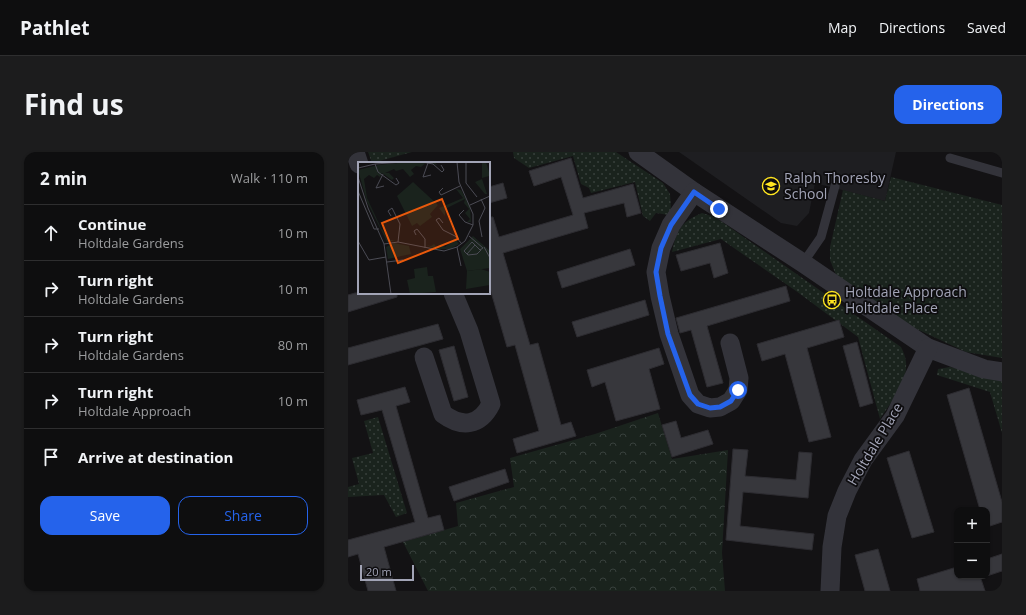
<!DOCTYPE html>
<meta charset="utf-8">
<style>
body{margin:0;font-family:"Open Sans",sans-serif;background:#1c1c1d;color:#f1f3f6}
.controls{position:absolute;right:12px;bottom:12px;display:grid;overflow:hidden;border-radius:8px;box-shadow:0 1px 3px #0004}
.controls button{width:36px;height:36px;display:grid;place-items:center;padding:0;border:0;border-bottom:1px solid #2e2e2f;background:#0e0e0f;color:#f1f3f6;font:20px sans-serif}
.scale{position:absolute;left:12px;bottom:10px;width:54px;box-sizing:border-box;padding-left:4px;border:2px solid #a2a4b6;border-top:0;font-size:11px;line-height:14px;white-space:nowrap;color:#a2a4b6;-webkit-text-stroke:3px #0e0d0f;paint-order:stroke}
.stop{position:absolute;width:12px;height:12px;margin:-9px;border:3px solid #2563eb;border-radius:50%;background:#fff}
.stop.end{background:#2563eb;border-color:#fff;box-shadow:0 1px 4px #0008}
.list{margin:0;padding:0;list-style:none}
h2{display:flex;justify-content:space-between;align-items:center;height:52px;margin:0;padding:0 16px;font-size:17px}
h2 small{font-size:13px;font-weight:400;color:#9b9c9e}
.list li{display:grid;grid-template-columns:26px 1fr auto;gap:12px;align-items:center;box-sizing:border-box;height:56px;padding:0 16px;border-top:1px solid #2e2e2f}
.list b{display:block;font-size:15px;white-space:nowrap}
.list p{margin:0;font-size:13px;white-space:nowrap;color:#9b9c9e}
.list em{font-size:13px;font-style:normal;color:#9b9c9e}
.actions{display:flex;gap:8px;padding:12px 16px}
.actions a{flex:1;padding:9px 0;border:1px solid #2563eb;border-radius:12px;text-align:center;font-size:14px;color:#2563eb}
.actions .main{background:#2563eb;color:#fff}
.icon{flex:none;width:22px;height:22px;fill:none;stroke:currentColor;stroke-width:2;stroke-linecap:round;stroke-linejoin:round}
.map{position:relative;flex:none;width:654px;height:439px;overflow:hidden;border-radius:12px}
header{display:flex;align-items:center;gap:24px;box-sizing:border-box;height:56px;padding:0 20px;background:#0e0e0f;border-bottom:1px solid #2e2e2f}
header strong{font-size:19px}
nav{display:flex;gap:22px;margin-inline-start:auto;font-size:14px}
.intro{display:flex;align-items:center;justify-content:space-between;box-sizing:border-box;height:96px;padding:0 24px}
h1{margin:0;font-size:28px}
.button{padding:10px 18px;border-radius:12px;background:#2563eb;color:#fff;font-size:14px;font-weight:700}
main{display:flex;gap:24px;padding:0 24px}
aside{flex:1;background:#0e0e0f;border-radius:12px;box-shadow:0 1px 3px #0004}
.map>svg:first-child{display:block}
.built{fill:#1e1e21}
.grass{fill:url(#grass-dots)}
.park{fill:url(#park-crowns)}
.building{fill:#37373c;stroke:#2d2c31}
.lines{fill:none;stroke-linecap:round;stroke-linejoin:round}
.service{stroke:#33333a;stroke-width:9}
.minor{stroke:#33333a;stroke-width:19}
.route{stroke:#2563eb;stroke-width:5}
.labels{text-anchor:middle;stroke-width:3.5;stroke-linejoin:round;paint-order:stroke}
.poi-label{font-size:14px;fill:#a2a4b6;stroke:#0e0d0f;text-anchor:start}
.street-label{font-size:14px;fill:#a2a4b6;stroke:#0e0d0f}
.inset-road{fill:none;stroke:#4c4c55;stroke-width:1}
.view{fill:#e8590c;fill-opacity:0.15;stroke:#e8590c;stroke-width:2}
.inset-edge{fill:none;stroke:#a2a4b6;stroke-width:2}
</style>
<header>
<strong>Pathlet</strong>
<nav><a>Map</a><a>Directions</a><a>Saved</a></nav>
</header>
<div class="intro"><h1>Find us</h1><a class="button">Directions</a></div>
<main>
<aside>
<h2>2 min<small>Walk · 110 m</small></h2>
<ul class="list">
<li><svg class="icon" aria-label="ahead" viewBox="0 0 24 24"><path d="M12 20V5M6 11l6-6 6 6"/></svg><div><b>Continue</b><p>Holtdale Gardens</p></div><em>10 m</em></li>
<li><svg class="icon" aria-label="right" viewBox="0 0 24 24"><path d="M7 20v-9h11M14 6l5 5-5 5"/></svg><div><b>Turn right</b><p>Holtdale Gardens</p></div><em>10 m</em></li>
<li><svg class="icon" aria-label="right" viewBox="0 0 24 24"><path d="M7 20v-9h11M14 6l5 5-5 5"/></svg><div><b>Turn right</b><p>Holtdale Gardens</p></div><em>80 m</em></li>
<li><svg class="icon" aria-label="right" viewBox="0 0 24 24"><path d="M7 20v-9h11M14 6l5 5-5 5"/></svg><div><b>Turn right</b><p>Holtdale Approach</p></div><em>10 m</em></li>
<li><svg class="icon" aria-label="arrive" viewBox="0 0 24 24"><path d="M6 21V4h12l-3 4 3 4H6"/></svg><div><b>Arrive at destination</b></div></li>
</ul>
<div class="actions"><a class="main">Save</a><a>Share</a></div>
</aside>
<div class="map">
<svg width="654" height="439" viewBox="0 0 654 439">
<defs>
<pattern id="grass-dots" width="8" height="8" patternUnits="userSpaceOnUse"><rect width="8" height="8" fill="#1a231d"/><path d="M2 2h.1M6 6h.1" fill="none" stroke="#38403c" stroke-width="1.8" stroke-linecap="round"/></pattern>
<pattern id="park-crowns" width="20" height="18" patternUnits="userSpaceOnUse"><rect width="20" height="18" fill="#1a231d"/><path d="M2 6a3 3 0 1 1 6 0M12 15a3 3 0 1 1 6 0" fill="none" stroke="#38403c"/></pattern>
</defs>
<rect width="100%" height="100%" fill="#131214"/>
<!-- built -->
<polygon class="built" points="331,0 548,0 537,49 467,31 461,61 449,74 433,71"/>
<!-- grass -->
<g class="grass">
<polygon points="20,0 64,0 24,11"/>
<polygon points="165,0 268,0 315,31 322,42 323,57 321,63 308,61 302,69 295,64 287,30 243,41 241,36 233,32 225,4 181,16 166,6"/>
<polygon points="543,25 654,53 654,206 618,200 560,173 488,123 482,108 482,95 495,38 537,49"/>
<path d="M 354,61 L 367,65 L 553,195 C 556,201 559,208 558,216 C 558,232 541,253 532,267 L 510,185 L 448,139 L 373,87 L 324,100 C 329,77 332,71 354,61 Z"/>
<polygon points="602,215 654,227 654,281 642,240 589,223 590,217"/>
<polygon points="30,265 59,361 48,365 36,343 0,345 0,335 11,332 4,306 25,301 16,269"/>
</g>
<!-- park -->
<polygon class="park" points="310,261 324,307 380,298 374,401 377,439 80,439 55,390 110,374 108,351 166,335 162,306 247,282"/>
<!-- building -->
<g class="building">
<polygon points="223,6 235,46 285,32 293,61 279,65 276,51 236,61 240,76 155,101 182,193 190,191 213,273 223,270 228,284 169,301 165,287 191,279 167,193 159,195 141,133 141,65 145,65 151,85 225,63 213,25 186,34 181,19"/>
<polygon points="155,31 159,46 141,51 141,35"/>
<polygon points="372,91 380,121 366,126 362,111 333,119 328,103"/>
<polygon points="282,97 287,113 214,136 209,120"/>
<polygon points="438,134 442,149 359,174 375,231 359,235 343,178 332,181 328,166"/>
<polygon points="7,141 49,141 49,145 0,160 0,143"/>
<polygon points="297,148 301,163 229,185 224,170"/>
<polygon points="491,168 496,185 459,196 483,285 461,290 437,202 414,209 409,192"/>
<polygon points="90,172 95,187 0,213 0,196"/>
<polygon points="509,190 525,251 512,255 495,194"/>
<polygon points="106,194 120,245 106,249 91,198"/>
<polygon points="311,196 316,212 301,217 312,257 268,269 257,230 244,235 239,218"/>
<polygon points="57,235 62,250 48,254 80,366 92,363 96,378 36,395 48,439 20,439 10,402 0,405 0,388 67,370 34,258 13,263 9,248"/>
<polygon points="621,236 654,350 654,370 639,375 639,358 632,358 599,243"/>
<polygon points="328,269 333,286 360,278 365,292 324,305 314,273"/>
<polygon points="385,297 400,298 397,324 448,328 451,300 464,301 460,346 395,340 392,374 466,382 464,398 378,388"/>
<polygon points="561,299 586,380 564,386 539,306"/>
<polygon points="157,317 161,330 106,349 101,335"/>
<polygon points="530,397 542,439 517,439 507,403"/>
<polygon points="654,402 654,419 639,424 639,407"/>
<polygon points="609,415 609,424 632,424 637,439 572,439 569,427"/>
</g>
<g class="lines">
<!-- service -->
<g class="service">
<polyline points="602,6 654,21"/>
<polyline points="455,111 473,85 487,34"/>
</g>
<!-- minor -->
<g class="minor">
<polyline points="7,0 11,12"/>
<polyline points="290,0 346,40 455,111 580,196 636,217 654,220"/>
<polyline points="346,40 323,73 313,96 308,120 312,144 321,182 342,243 350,252 362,256 372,255 383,249 390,238 391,226 382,191"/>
<path d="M 76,205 L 95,262 C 114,276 132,274 143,252 L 121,179 L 105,141"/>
<polyline points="482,439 484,395 489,364 499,339 515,308 547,264 580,196"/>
</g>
</g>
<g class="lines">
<!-- route -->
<polyline class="route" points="371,57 346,40 323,73 313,96 308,120 312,144 320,182 342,243 350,252 362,256 372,255 383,249 390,238"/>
</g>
<!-- icons -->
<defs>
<g id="school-ring" transform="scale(0.9)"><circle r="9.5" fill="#0e0d0f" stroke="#ffe520" stroke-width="1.5"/><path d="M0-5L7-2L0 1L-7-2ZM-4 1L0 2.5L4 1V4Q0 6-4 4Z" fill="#ffe520"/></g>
<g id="bus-ring" transform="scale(0.9)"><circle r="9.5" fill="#0e0d0f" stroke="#ffe520" stroke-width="1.5"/><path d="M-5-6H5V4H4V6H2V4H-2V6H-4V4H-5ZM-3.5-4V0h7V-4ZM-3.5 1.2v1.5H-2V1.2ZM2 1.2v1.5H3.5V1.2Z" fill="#ffe520"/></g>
</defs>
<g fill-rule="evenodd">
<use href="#school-ring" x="423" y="34"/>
<use href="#bus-ring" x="484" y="148"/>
</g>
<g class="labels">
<!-- poi labels -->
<g class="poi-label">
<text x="436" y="31">Ralph Thoresby<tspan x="436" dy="16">School</tspan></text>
<text x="497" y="145">Holtdale Approach<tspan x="497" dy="16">Holtdale Place</tspan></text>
</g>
<!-- street labels -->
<g class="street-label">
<text transform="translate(527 292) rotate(-59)" y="5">Holtdale Place</text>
</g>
</g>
<!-- overview -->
<g transform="translate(10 10)">
<rect width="132" height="132" fill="#131214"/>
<path d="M 49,0 L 77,0 L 79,3 L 69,0 L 63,5 L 58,4 L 53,8 L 56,12 L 52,15 L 45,7 L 38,9 L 36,7 L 27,11 L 31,11 L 36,16 L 34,18 L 24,11 L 22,15 L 19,13 L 16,16 L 11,13 L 6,17 L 9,36 L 23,66 L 32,78 L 38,78 L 29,80 L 9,40 L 0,8 L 20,3 ZM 124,0 L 128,0 L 131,10 L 131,14 L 124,16 ZM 124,17 L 129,32 L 127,32 L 117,20 ZM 98,27 L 103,28 L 112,44 L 113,60 L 109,60 L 112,57 L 107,51 L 111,47 L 106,41 L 107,37 L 87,47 L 87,54 L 81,46 L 105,36 ZM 97,77 L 101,82 L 92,87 L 77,87 L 68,83 L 73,84 L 76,82 L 79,85 L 83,82 L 87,85 ZM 36,81 L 51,84 L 53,92 L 30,97 L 28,85 ZM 123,107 L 132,110 L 132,123 L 108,127 L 109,109 Z" fill="#1a231d"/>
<path d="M 55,20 L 80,43 L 72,52 L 74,55 L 62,64 L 59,61 L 54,64 L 39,34 Z" fill="#1a231d"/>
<path d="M 115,74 L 132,89 L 132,106 L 109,109 L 102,87 ZM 69,105 L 70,114 L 75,114 L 78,130 L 52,132 L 49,118 L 57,116 L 56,107 Z" fill="#1a231d"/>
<path class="inset-road" d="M 64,0 L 75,2 L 84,10 L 86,8 L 83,3M 108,0 L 108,21 L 119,35M 70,1 L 65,15 L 73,13M 17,2 L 20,10 L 38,23 L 41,21 L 38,16M 0,6 L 17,2 L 45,0M 25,12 L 18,26 L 26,24M 0,15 L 10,46 L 26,82 L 33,132M 85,26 L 81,30 L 83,33 L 102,24M 0,29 L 16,67 L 21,67M 123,37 L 127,46 L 121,59 L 124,75M 112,43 L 132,34M 106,48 L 101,53 L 107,60 L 115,63M 33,54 L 30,49 L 34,46 L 42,62 L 40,80M 85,61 L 81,56 L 78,58 L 85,68 L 97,74 L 104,82M 58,73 L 56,69 L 59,67 L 67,77 L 67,86M 111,74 L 125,86 L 122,88 L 114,80 L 106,89 L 110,93 L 119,92 L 123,88M 0,79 L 11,98 L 28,95M 26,82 L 40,80 L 86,89 L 99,85 L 107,79 L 115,63 L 115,52 L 101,20 L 99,0M 99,85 L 103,104M 126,85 L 132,96M 109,92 L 117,83M 29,100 L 45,98"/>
<path class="view" d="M 84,37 L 100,77 L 40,101 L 24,61 Z"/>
<rect width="132" height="132" class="inset-edge"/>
</g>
</svg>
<div class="controls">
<button>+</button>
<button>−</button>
</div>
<div class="scale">20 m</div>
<div class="stop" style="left:390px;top:238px"></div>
<div class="stop end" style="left:371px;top:57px"></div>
</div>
</main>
